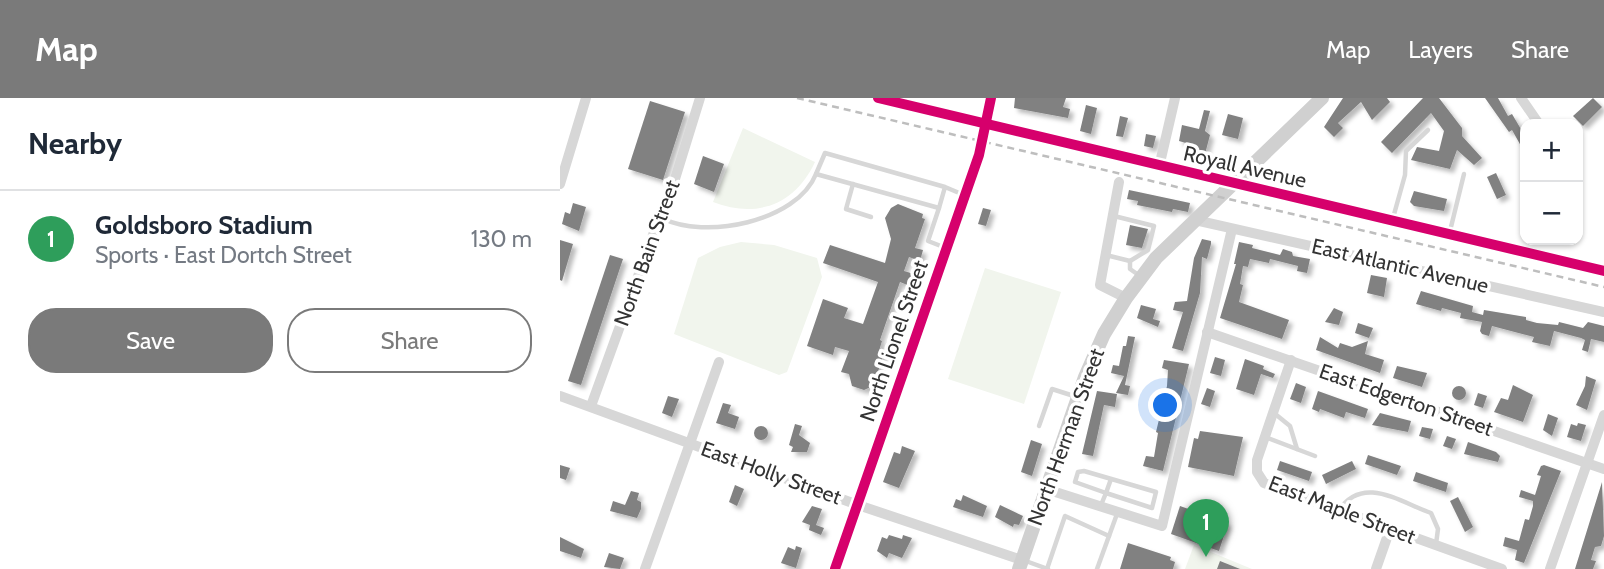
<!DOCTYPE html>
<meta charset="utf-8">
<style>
body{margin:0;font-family:Cabin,sans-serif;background:#f6f6f7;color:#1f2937}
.controls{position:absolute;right:21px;top:21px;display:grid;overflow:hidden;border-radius:14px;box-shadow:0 2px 5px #0004}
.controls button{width:63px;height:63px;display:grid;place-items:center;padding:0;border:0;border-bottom:2px solid #e0e1e3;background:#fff;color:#1f2937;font:35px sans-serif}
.you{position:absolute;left:606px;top:308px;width:24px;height:24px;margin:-18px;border:5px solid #fff;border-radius:50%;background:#1a73e8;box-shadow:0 0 0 10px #1a73e833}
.badge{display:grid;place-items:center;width:46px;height:46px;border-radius:50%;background:#7a7a7a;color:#fff;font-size:23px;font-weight:700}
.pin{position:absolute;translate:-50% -58px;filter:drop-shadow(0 2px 4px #0008)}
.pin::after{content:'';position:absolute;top:37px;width:24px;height:21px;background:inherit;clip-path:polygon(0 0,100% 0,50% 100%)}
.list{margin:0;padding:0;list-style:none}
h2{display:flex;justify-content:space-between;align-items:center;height:91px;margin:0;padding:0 28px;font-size:30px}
h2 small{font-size:23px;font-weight:400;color:#747a83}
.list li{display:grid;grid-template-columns:46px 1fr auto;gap:21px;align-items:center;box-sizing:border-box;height:98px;padding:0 28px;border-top:2px solid #e0e1e3}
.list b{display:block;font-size:26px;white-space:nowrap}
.list p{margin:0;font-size:23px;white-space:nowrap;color:#747a83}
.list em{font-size:23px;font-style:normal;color:#747a83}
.actions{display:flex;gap:14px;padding:21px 28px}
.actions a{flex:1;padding:16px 0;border:2px solid #7a7a7a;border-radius:28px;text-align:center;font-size:24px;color:#7a7a7a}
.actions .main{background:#7a7a7a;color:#fff}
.map{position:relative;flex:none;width:1044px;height:471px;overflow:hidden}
header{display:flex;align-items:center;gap:42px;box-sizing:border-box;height:98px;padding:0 35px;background:#7a7a7a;color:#fff}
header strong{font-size:33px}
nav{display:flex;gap:38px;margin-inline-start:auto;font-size:24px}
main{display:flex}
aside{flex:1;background:#fff}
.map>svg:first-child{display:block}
.green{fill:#f1f5ed}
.building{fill:#818181;filter:url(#shadow)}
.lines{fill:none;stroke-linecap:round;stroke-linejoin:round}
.service{stroke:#d7d7d7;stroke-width:4.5}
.minor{stroke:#d7d7d7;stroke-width:10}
.tertiary{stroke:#d7d7d7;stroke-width:12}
.secondary{stroke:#d0d0d0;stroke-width:14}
.rail{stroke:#bebebe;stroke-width:2.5;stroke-dasharray:7 5;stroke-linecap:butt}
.cycleway-casing{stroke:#fff;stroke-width:15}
.cycleway{stroke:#d6006c;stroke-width:10}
.labels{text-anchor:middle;stroke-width:7;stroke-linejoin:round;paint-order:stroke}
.street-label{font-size:21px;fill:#333;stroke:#fff}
</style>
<header>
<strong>Map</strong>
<nav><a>Map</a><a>Layers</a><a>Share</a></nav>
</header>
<main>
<aside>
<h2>Nearby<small></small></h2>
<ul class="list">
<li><span class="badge" style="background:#2e9e5b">1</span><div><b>Goldsboro Stadium</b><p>Sports · East Dortch Street</p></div><em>130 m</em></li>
</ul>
<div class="actions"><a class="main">Save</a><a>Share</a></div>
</aside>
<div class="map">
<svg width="1044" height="471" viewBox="0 0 1044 471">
<defs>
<filter id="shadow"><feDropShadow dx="4" dy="4" stdDeviation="2" flood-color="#0004"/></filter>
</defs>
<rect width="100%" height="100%" fill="#fff"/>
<!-- green -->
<g class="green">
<path d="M 183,30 L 255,64 C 235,107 196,121 153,104 Z"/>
<polygon points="181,144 214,147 257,160 262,179 227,274 219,277 114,236 138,160 160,149"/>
<polygon points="425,170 501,194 464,306 388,281"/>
<polygon points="634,447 692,471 625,471"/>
</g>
<!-- building -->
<g class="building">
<polygon points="455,0 506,0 503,9 510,11 508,20 454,10"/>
<polygon points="783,0 827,0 830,4 812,22 801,4 778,25 783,30 774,39 764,29"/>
<polygon points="863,0 879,0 902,30 902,38 922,60 914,67 897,52 890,71 851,62 857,49 879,53 884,33 871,15 832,55 821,44"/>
<polygon points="925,0 938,0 948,18 952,16 965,38 965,55 952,32 949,34"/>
<polygon points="1033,0 1042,9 1023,28 1013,18"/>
<polygon points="90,3 125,14 103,82 68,71"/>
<polygon points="526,7 537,10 531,36 520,33"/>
<polygon points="644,12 650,13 645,33 650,37 645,56 636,54 636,48 619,43 622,27 639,31"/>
<polygon points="668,16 683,20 678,41 662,37"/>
<polygon points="560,18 568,20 563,39 556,38"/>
<polygon points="586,36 596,38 593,50 584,48"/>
<polygon points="143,58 164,66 154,94 134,86"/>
<polygon points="936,75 946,97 937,101 927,79"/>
<polygon points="569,92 630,105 628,114 613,111 612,114 577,107 578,103 567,101"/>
<polygon points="854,93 887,101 884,113 854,108 850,104"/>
<polygon points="13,105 26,109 19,133 2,126 5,114 10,116"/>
<polygon points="338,106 363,116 362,120 365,121 355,150 363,152 360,163 349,159 344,173 354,176 350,188 340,184 320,242 322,243 319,253 324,256 313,288 304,292 292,288 289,276 281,274 289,253 275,249 273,257 247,248 263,201 288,210 284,220 303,226 318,184 263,165 270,147 325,165 331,141 325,120 331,110"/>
<polygon points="423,110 431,112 426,128 418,126"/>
<polygon points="570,127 588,131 582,150 566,147"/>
<polygon points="642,141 651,143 651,146 647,161 642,159 640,195 623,253 612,250 623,214 613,212 615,204 627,203 634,160"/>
<polygon points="0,142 13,146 2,183 0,182"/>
<polygon points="679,144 693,147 692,150 720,157 723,151 732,154 733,158 750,161 747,175 737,173 738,168 710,161 709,165 690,161 688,169 683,168 680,186 683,187 679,204 729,222 722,241 660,220 676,166 674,166"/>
<polygon points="50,157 63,161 21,287 8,283"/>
<polygon points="811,177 827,180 824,199 807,195"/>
<polygon points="861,193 913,208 912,214 923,217 924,212 966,219 966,222 977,225 998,227 999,224 1023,230 1028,224 1044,228 1044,244 1031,241 1028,254 1022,252 1025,242 1021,240 994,233 990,248 972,244 974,239 932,228 929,238 922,236 920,233 922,224 900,220 901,215 882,210 881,213 856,206"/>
<polygon points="581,207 596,211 593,221 600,223 598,229 577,220"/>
<polygon points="774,210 783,214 779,227 765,224"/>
<polygon points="798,225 813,230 809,240 795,235"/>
<polygon points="568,238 575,239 565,287 570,288 568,297 556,295 564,278 551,275 553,267 559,268 563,248 566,248"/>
<polygon points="760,239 778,250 780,245 792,249 808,243 805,256 824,262 820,275 756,252"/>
<polygon points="655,259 665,262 661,278 650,275"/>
<polygon points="685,261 704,268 703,271 715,276 713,280 701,276 694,297 676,291"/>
<polygon points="604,262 629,266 603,373 583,368 586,358 594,359 598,335 596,334 607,288 608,272 602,270"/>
<polygon points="837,268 867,275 862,289 833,280"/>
<polygon points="1026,278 1036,282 1027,312 1016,307 1025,288"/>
<polygon points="736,285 746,289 741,305 730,301"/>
<polygon points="953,287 973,297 963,324 934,314 941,300 948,302"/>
<circle cx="899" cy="295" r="7"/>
<polygon points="647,290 655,293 650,309 641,306"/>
<polygon points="537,293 557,296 555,309 544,307 533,358 522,356"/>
<polygon points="758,293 808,311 805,320 786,314 784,320 760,311 759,314 752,311"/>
<polygon points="918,295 927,298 923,310 914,307"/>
<polygon points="108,298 119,301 112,319 102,315"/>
<polygon points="163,305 171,307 168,315 179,319 175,331 156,325"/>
<polygon points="820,315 851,323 848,334 812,327"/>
<polygon points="988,316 998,320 992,338 983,332"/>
<polygon points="1018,325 1026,327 1021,343 1007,339 1011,326 1017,328"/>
<polygon points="235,326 242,328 239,337 250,345 247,354 231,354 233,349 229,347"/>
<circle cx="201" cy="335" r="7"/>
<polygon points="862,329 873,331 870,341 859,338"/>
<polygon points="640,333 683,339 674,378 628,369 634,340 638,341"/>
<polygon points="887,338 896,341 892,351 883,348"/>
<polygon points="471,342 482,346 472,378 461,374"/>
<polygon points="908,344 936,354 940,358 938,364 904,356"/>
<polygon points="342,348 355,353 339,390 323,384 334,354 340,356"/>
<polygon points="808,357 841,368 837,377 805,366"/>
<polygon points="720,363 752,374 749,383 717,372"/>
<polygon points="792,363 796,371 766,386 762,377"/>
<polygon points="0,367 10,370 6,382 0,380"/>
<polygon points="984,367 1001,373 964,465 955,462 957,452 943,448 945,439 959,443 965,421 969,422 973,408 973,403 959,399 961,392 975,397 981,378 977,377 981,368"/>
<polygon points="856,374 888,385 886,394 853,383"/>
<polygon points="1042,384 1044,438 1041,448 1035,449 1031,462 1036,463 1033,471 1015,471"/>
<polygon points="175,387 184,391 177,408 169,404"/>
<polygon points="71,393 79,395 77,402 81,404 81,411 77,420 50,413 53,403 65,407"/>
<polygon points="403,397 427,408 423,419 393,409 396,401 401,403"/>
<polygon points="898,399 913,429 905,434 890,403"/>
<polygon points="440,407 463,418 459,427 454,426 453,429 435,419"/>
<polygon points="252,408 262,411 256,427 264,430 261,437 249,432 250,427 242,424"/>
<polygon points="620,408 668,425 659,453 611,436"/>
<polygon points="329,437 342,441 343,437 352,440 342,460 329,455 327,460 317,453 322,439 327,441"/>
<polygon points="0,439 24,451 21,460 0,453"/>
<polygon points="568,445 611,459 610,462 615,464 613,471 560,471"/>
<polygon points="236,448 242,450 236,470 221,465 228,449 235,452"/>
<polygon points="49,455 64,460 60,471 44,469"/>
<polygon points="660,463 680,471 657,471"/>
</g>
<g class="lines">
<!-- service -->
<g class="service">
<polyline points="293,86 286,111 311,119"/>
<polyline points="385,89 379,110 256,76 265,55 385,89 404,97"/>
<polyline points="379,110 368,143 386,150"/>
<path d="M 102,120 C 144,142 237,124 256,76"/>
<polyline points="833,120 845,77 846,53 868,32"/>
<polyline points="890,133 904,76"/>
<polyline points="546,157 570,163 588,152 594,128 554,118"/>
<polyline points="570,163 570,171 580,178"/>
<polyline points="714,315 730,328 737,351"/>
<polyline points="479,328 492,291 517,299"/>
<polyline points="705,339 755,358"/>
<polyline points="541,407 546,395 592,410 596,394 524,373 518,374 515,384 546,395 551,381"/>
<path d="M 779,412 C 803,377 838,403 871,415 L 878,431 L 876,446"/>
<polyline points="463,462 488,471"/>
<polyline points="487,471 505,418 549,438"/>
<polyline points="537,471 557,416"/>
</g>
<!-- minor -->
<g class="minor">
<polyline points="961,0 979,26"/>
<polyline points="599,69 615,0"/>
<polyline points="559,84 540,187 566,200"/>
<polyline points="0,86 26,0"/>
<polyline points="635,122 1044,214"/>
<polyline points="647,234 1044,371"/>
<polyline points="731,262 697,362 697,374 704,385 942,471"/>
<polyline points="0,298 298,407 462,462"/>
<polyline points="31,308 97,126 106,110 140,0"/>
<polyline points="486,391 602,428 672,131"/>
<polyline points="85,471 159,264"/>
<polyline points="275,471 419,57 426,26"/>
<polyline points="816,471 830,431"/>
<polyline points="990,471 1044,317"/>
</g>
<!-- tertiary -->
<g class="tertiary">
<polyline points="318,0 1044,173"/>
<polyline points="426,26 431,0"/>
</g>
<!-- secondary -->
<polyline class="secondary" points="459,471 525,279 544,236 566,200 596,160 762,0"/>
<!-- rail -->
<polyline class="rail" points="237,0 1044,189"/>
<!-- cycleway casing -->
<g class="cycleway-casing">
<g id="cycleway">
<polyline points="318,0 1044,173"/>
<polyline points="275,471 419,57 431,0"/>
</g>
</g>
<!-- cycleway -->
<use href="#cycleway" class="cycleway"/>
</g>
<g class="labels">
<!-- street labels -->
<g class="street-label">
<text transform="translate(685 69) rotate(13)" y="7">Royall Avenue</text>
<text transform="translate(87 155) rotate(-70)" y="7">North Bain Street</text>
<text transform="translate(840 168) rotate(13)" y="7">East Atlantic Avenue</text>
<text transform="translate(334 243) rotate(-71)" y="7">North Lionel Street</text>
<text transform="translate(846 302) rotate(19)" y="7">East Edgerton Street</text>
<text transform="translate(506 339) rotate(-70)" y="7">North Herman Street</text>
<text transform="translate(211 375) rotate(20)" y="7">East Holly Street</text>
<text transform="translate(782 412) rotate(21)" y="7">East Maple Street</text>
</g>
</g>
</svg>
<div class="controls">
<button>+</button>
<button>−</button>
</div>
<div class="you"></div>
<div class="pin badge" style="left:646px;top:459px;background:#2e9e5b">1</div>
</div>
</main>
